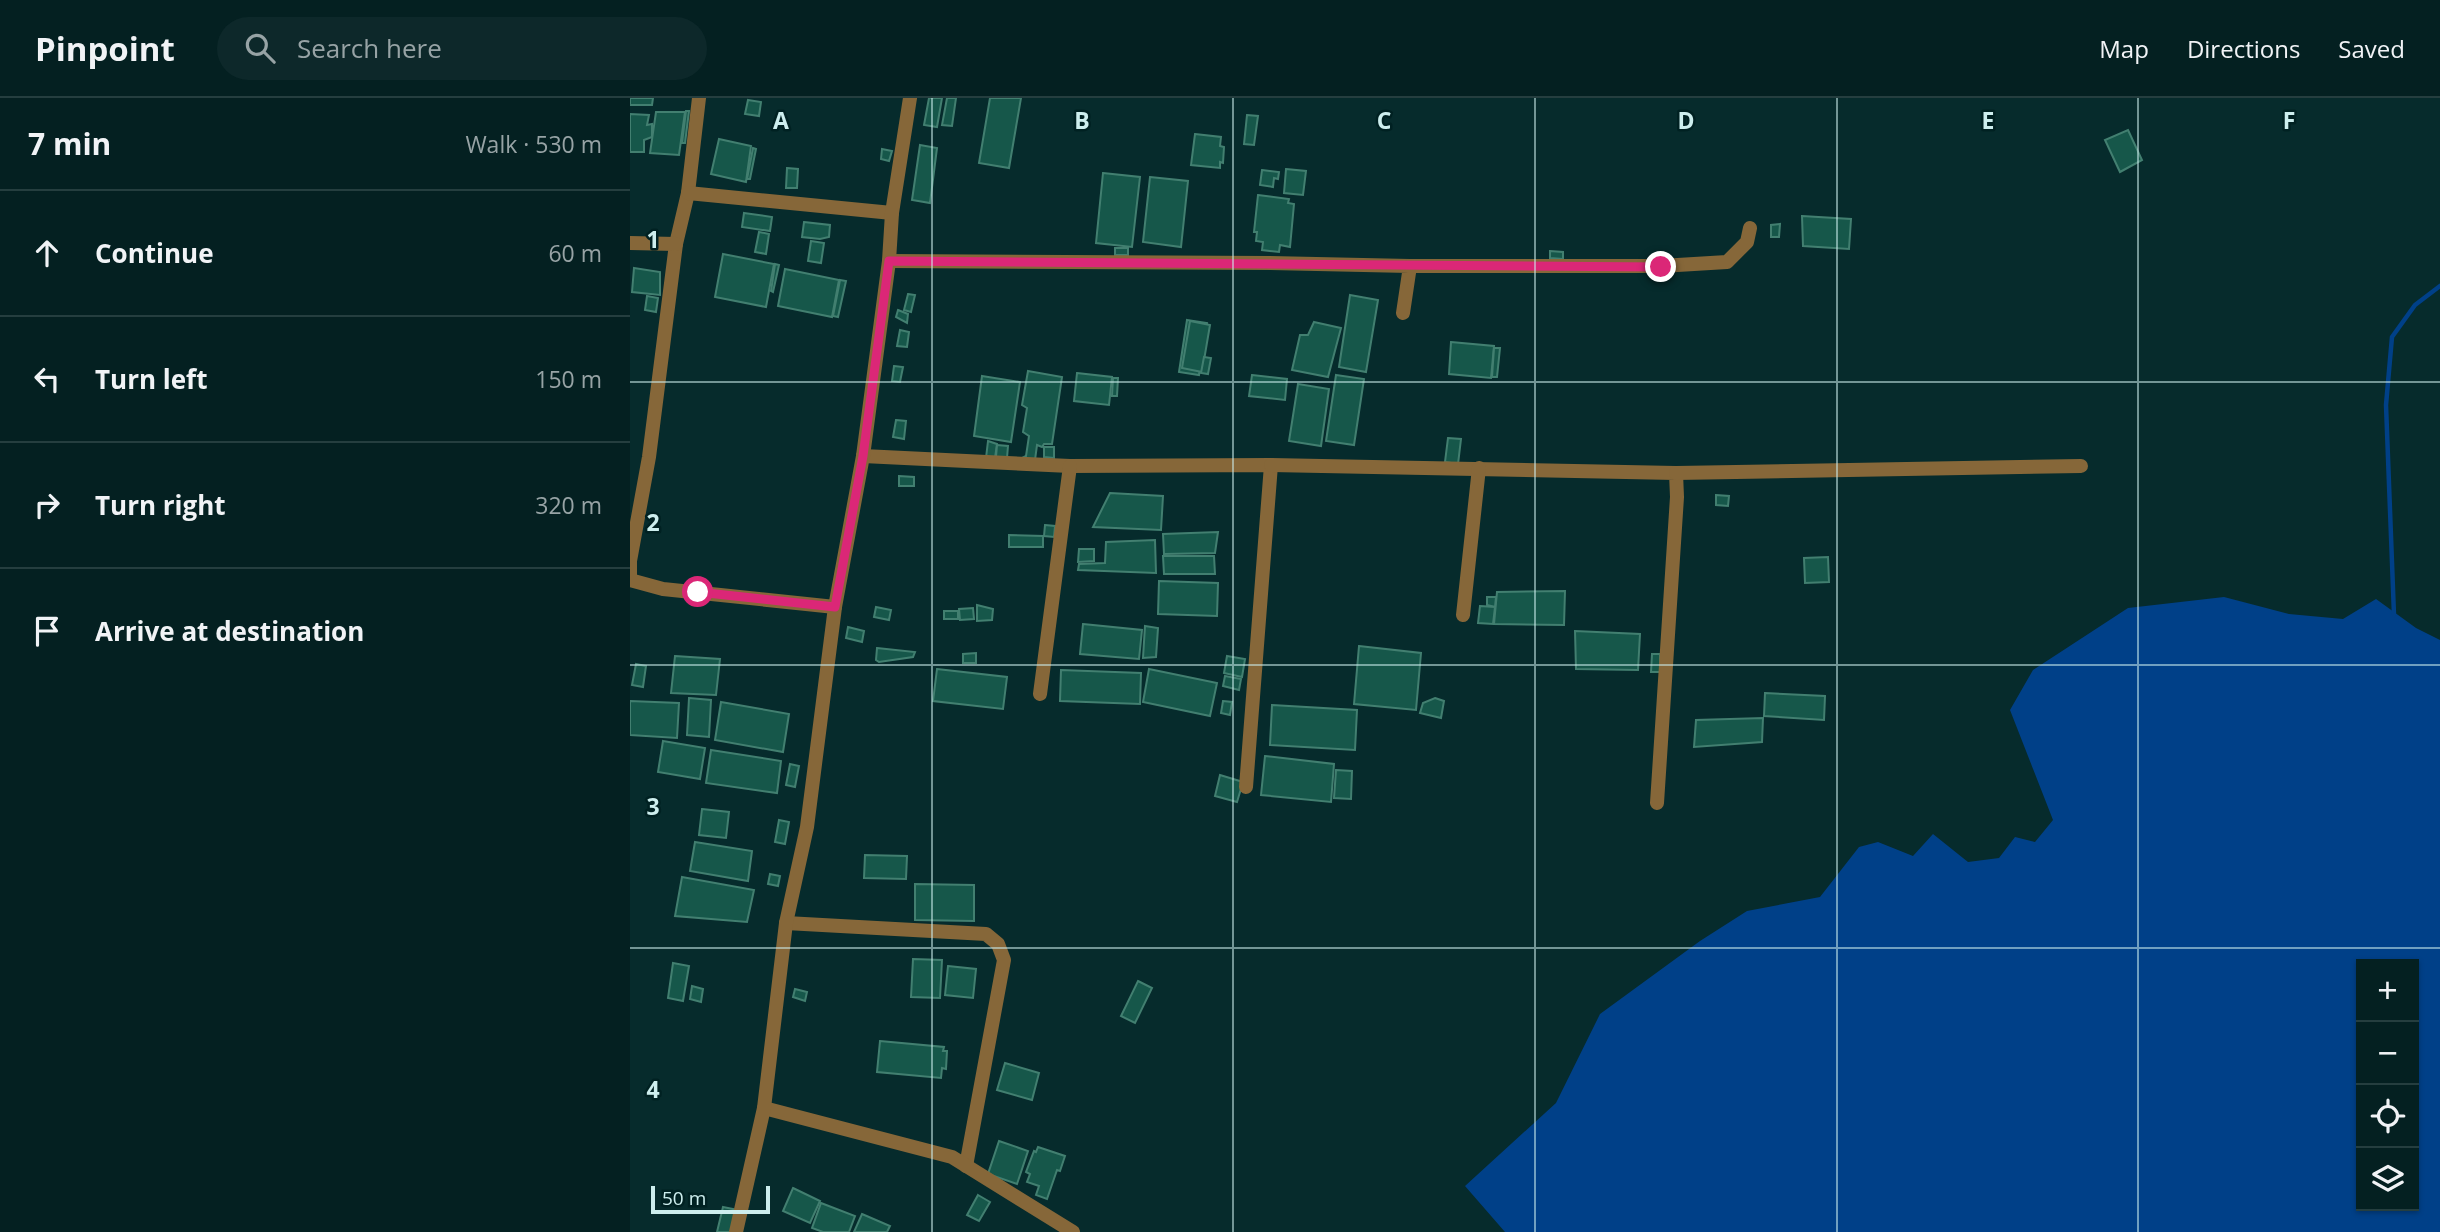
<!DOCTYPE html>
<meta charset="utf-8">
<style>
body{margin:0;font-family:"Open Sans",sans-serif;background:#0d282a;color:#f1f3f6}
.controls{position:absolute;right:21px;bottom:21px;display:grid;overflow:hidden;border-radius:0px;box-shadow:0 2px 5px #0004}
.controls button{width:63px;height:63px;display:grid;place-items:center;padding:0;border:0;border-bottom:2px solid #253e3f;background:#042021;color:#f1f3f6;font:35px sans-serif}
.scale{position:absolute;left:21px;bottom:18px;width:119px;box-sizing:border-box;padding-left:7px;border:4px solid #cdeeee;border-top:0;font-size:19px;line-height:24px;white-space:nowrap;color:#cdeeee;-webkit-text-stroke:5px #002122;paint-order:stroke}
.stop{position:absolute;width:21px;height:21px;margin:-16px;border:5px solid #db2777;border-radius:50%;background:#fff}
.stop.end{background:#db2777;border-color:#fff;box-shadow:0 2px 7px #0008}
.list{margin:0;padding:0;list-style:none}
h2{display:flex;justify-content:space-between;align-items:center;height:91px;margin:0;padding:0 28px;font-size:30px}
h2 small{font-size:23px;font-weight:400;color:#97a3a5}
.list li{display:grid;grid-template-columns:46px 1fr auto;gap:21px;align-items:center;box-sizing:border-box;height:126px;padding:0 28px;border-top:2px solid #253e3f}
.list b{display:block;font-size:26px;white-space:nowrap}
.list em{font-size:23px;font-style:normal;color:#97a3a5}
.icon{flex:none;width:38px;height:38px;fill:none;stroke:currentColor;stroke-width:2;stroke-linecap:round;stroke-linejoin:round}
.map{position:relative;flex:none;width:1810px;height:1134px;overflow:hidden}
header{display:flex;align-items:center;gap:42px;box-sizing:border-box;height:98px;padding:0 35px;background:#042021;border-bottom:2px solid #253e3f}
header strong{font-size:33px}
nav{display:flex;gap:38px;margin-inline-start:auto;font-size:24px}
.search{width:490px;height:63px;background:#0d282a;display:flex;align-items:center;gap:18px;box-sizing:border-box;padding:0 24px;border-radius:38px;color:#97a3a5;font-size:26px}
main{display:flex}
aside{flex:1;background:#042021}
.map>svg:first-child{display:block}
.water{fill:#004088;fill-rule:evenodd}
.lines{fill:none;stroke-linecap:round;stroke-linejoin:round}
.stream{stroke:#004088;stroke-width:4.5}
.building{fill:#16574a;stroke:#427f70;stroke-width:2}
.minor{stroke:#866739;stroke-width:14}
.route{stroke:#db2777;stroke-width:9}
.grid{fill:none;stroke:#cdeeee;stroke-width:2;stroke-opacity:0.55}
.grid-label{font-size:23px;text-anchor:middle;font-weight:bold;fill:#cdeeee;stroke:#002122;stroke-width:5;stroke-linejoin:round;paint-order:stroke}
</style>
<header>
<strong>Pinpoint</strong>
<div class="search"><svg class="icon" aria-label="search" viewBox="0 0 24 24"><circle cx="10" cy="10" r="6"/><path d="M15 15l6 6"/></svg>Search here</div>
<nav><a>Map</a><a>Directions</a><a>Saved</a></nav>
</header>
<main>
<aside>
<h2>7 min<small>Walk · 530 m</small></h2>
<ul class="list">
<li><svg class="icon" aria-label="ahead" viewBox="0 0 24 24"><path d="M12 20V5M6 11l6-6 6 6"/></svg><div><b>Continue</b></div><em>60 m</em></li>
<li><svg class="icon" aria-label="left" viewBox="0 0 24 24"><path d="M17 20v-9H6M10 6l-5 5 5 5"/></svg><div><b>Turn left</b></div><em>150 m</em></li>
<li><svg class="icon" aria-label="right" viewBox="0 0 24 24"><path d="M7 20v-9h11M14 6l5 5-5 5"/></svg><div><b>Turn right</b></div><em>320 m</em></li>
<li><svg class="icon" aria-label="arrive" viewBox="0 0 24 24"><path d="M6 21V4h12l-3 4 3 4H6"/></svg><div><b>Arrive at destination</b></div></li>
</ul>
</aside>
<div class="map">
<svg width="1810" height="1134" viewBox="0 0 1810 1134">
<rect width="100%" height="100%" fill="#062b2c"/>
<!-- water -->
<path class="water" d="M 1594,499 L 1659,516 L 1713,521 L 1746,501 L 1786,530 L 1810,542 L 1810,1134 L 875,1134 L 835,1088 L 926,1005 L 970,916 L 1070,843 L 1117,813 L 1190,799 L 1229,749 L 1248,744 L 1283,758 L 1303,736 L 1338,764 L 1369,760 L 1385,739 L 1405,744 L 1423,722 L 1380,612 L 1403,572 L 1498,510 ZM 1731,866 L 1784,866 L 1784,1108 L 1731,1108 Z"/>
<g class="lines">
<!-- stream -->
<polyline class="stream" points="1764,517 1756,307 1762,239 1785,207 1810,188"/>
</g>
<!-- building -->
<g class="building">
<polygon points="0,0 23,0 22,7 0,7"/>
<polygon points="299,0 312,0 307,29 294,27"/>
<polygon points="317,0 326,0 322,28 312,27"/>
<polygon points="360,0 391,0 379,70 349,65"/>
<polygon points="118,2 131,4 129,18 115,16"/>
<polygon points="56,13 59,13 55,45 52,45"/>
<polygon points="26,14 55,14 49,57 20,55"/>
<polygon points="0,16 19,17 17,27 22,26 22,39 14,42 14,54 0,54"/>
<polygon points="617,17 628,18 624,47 614,46"/>
<polygon points="1498,32 1512,62 1490,74 1475,42"/>
<polygon points="565,36 591,39 590,48 594,49 593,65 590,64 590,70 561,67"/>
<polygon points="89,41 121,48 116,84 81,76"/>
<polygon points="290,47 307,50 300,105 282,102"/>
<polygon points="123,50 126,51 120,81 117,81"/>
<polygon points="252,51 262,53 259,63 251,61"/>
<polygon points="157,70 168,71 167,90 156,90"/>
<polygon points="656,71 676,73 673,97 654,95"/>
<polygon points="632,72 649,74 648,81 644,80 643,89 630,87"/>
<polygon points="473,75 510,79 502,149 466,145"/>
<polygon points="520,79 558,83 551,149 513,144"/>
<polygon points="628,97 659,101 658,105 664,106 660,149 650,147 649,154 632,152 633,144 626,143 627,134 624,134"/>
<polygon points="114,115 142,119 140,133 112,129"/>
<polygon points="1172,118 1221,121 1219,151 1173,148"/>
<polygon points="174,124 200,127 199,139 190,141 172,139"/>
<polygon points="1150,126 1149,139 1141,139 1141,127"/>
<polygon points="129,134 139,136 136,156 125,154"/>
<polygon points="181,143 194,145 191,165 178,163"/>
<rect x="485" y="150" width="13" height="7"/>
<polygon points="920,153 933,154 933,161 920,160"/>
<polygon points="93,156 144,166 136,209 85,199"/>
<polygon points="145,166 149,167 143,194 141,193"/>
<polygon points="4,170 30,174 30,197 2,194"/>
<polygon points="155,171 209,182 202,219 148,208"/>
<polygon points="210,182 216,183 208,219 203,218"/>
<polygon points="278,196 285,197 281,214 274,212"/>
<polygon points="720,197 748,202 736,274 709,269"/>
<polygon points="17,198 28,200 26,214 15,212"/>
<polygon points="268,212 278,216 277,225 266,219"/>
<polygon points="557,222 577,225 569,277 549,274"/>
<polygon points="560,223 580,227 572,274 552,270"/>
<polygon points="684,224 711,230 698,279 662,272 670,237 678,237"/>
<polygon points="270,232 279,234 277,249 267,248"/>
<polygon points="821,244 864,248 861,280 819,276"/>
<polygon points="864,250 870,250 867,279 862,279"/>
<polygon points="574,259 581,260 578,276 571,275"/>
<polygon points="264,268 273,269 270,284 262,283"/>
<polygon points="398,273 432,279 422,346 414,346 412,349 407,347 405,362 392,360 396,358 399,338 393,334 397,310 392,307"/>
<polygon points="447,275 482,279 479,307 444,303"/>
<polygon points="622,277 657,281 655,302 619,298"/>
<polygon points="706,277 734,281 724,347 696,343"/>
<polygon points="352,278 390,284 381,344 344,338"/>
<polygon points="483,280 488,280 487,298 482,298"/>
<polygon points="668,286 699,291 691,348 659,343"/>
<polygon points="266,322 276,323 274,341 263,339"/>
<polygon points="818,340 831,341 828,366 815,364"/>
<polygon points="358,343 367,346 365,360 356,360"/>
<polygon points="367,347 378,348 377,360 366,359"/>
<polygon points="414,349 424,349 424,360 414,359"/>
<polygon points="269,378 284,379 284,388 269,388"/>
<polygon points="480,395 533,398 531,432 463,429"/>
<polygon points="1086,397 1099,398 1098,408 1086,407"/>
<polygon points="415,427 425,428 424,439 414,438"/>
<polygon points="588,434 585,455 534,456 533,436"/>
<polygon points="379,437 413,438 413,449 379,449"/>
<polygon points="525,442 526,475 448,472 449,466 475,465 476,444"/>
<polygon points="449,451 464,451 464,463 448,464"/>
<polygon points="533,458 584,458 585,476 534,476"/>
<polygon points="1198,459 1199,484 1175,485 1174,460"/>
<polygon points="529,483 588,485 587,518 528,516"/>
<polygon points="935,493 934,527 864,526 867,494"/>
<polygon points="857,499 866,499 865,509 857,507"/>
<polygon points="347,507 363,511 362,522 347,523"/>
<polygon points="850,508 865,509 863,526 848,525"/>
<polygon points="246,509 261,512 259,522 244,519"/>
<polygon points="343,510 344,521 330,522 329,511"/>
<rect x="314" y="513" width="14" height="8"/>
<polygon points="453,526 512,532 509,561 450,556"/>
<polygon points="515,528 528,530 526,559 513,560"/>
<polygon points="218,529 234,533 232,544 216,540"/>
<polygon points="945,533 1010,536 1008,572 946,571"/>
<polygon points="729,548 791,555 786,612 724,606"/>
<polygon points="247,550 285,554 283,559 249,564 246,562"/>
<polygon points="346,555 346,565 333,565 333,556"/>
<polygon points="1022,556 1030,556 1030,574 1021,574"/>
<polygon points="45,558 90,561 86,597 41,595"/>
<polygon points="597,558 615,561 612,579 594,575"/>
<polygon points="6,566 16,568 13,589 2,587"/>
<polygon points="307,571 377,579 373,611 303,603"/>
<polygon points="519,571 587,585 580,618 513,604"/>
<polygon points="431,572 511,575 510,606 430,603"/>
<polygon points="595,578 611,581 609,592 593,588"/>
<polygon points="1135,595 1195,598 1194,622 1134,618"/>
<polygon points="59,600 81,602 79,639 57,637"/>
<polygon points="805,600 814,603 811,620 790,615 793,605"/>
<polygon points="0,603 49,605 47,640 0,637"/>
<polygon points="593,603 602,604 600,617 591,615"/>
<polygon points="91,604 159,616 153,654 85,642"/>
<polygon points="642,607 727,612 725,652 640,647"/>
<polygon points="1133,620 1132,644 1064,649 1066,622"/>
<polygon points="33,643 75,650 70,681 28,674"/>
<polygon points="81,652 151,663 147,695 76,685"/>
<polygon points="635,658 704,666 701,704 631,697"/>
<polygon points="160,666 169,668 165,689 156,687"/>
<polygon points="706,672 722,673 721,701 704,700"/>
<polygon points="590,677 613,684 607,704 585,698"/>
<polygon points="72,711 99,714 96,740 69,737"/>
<polygon points="149,722 159,724 155,746 145,744"/>
<polygon points="65,744 122,753 118,783 60,773"/>
<polygon points="235,757 277,758 276,781 234,780"/>
<polygon points="140,776 150,778 148,788 138,786"/>
<polygon points="52,779 124,792 117,824 45,818"/>
<polygon points="285,786 344,787 344,823 285,822"/>
<polygon points="283,861 312,862 310,900 281,899"/>
<polygon points="43,865 59,868 53,903 38,900"/>
<polygon points="318,868 346,871 343,900 315,897"/>
<polygon points="508,883 522,890 505,925 491,918"/>
<polygon points="62,888 73,891 71,904 60,901"/>
<polygon points="165,891 177,894 175,903 163,899"/>
<polygon points="250,943 314,949 313,953 317,953 316,971 312,970 311,980 247,974"/>
<polygon points="375,965 409,975 402,1002 367,992"/>
<polygon points="369,1043 398,1053 387,1086 358,1076"/>
<polygon points="408,1049 435,1058 430,1073 427,1072 417,1101 406,1097 409,1088 397,1084 400,1076 396,1074 404,1053 406,1054"/>
<polygon points="163,1090 190,1103 180,1125 153,1113"/>
<polygon points="348,1097 360,1104 349,1123 337,1117"/>
<polygon points="191,1105 225,1118 219,1134 193,1134 182,1130"/>
<polygon points="93,1109 108,1112 102,1134 87,1134"/>
<polygon points="232,1116 260,1128 257,1134 224,1134"/>
</g>
<g class="lines">
<!-- minor -->
<g class="minor">
<polyline points="69,0 58,95 46,146 19,359 0,463 0,482 33,491 205,509"/>
<polyline points="58,95 262,115"/>
<polyline points="0,145 46,146"/>
<polyline points="259,163 640,165 780,168 773,215"/>
<polyline points="780,168 1031,168 1097,164 1117,144 1120,130"/>
<polyline points="233,358 440,368 641,367 616,689"/>
<polyline points="641,367 1046,375 1047,399 1027,705"/>
<polyline points="1046,375 1451,368"/>
<polyline points="833,517 849,370"/>
<polyline points="410,596 440,368"/>
<polyline points="156,825 356,836 368,846 374,862 336,1068"/>
<polyline points="134,1010 322,1059 443,1134"/>
<polyline points="106,1134 134,1010 156,825 177,729 205,509 233,358 259,163 262,115 280,0"/>
</g>
</g>
<g class="lines">
<!-- route -->
<polyline class="route" points="68,494 205,509 233,358 259,163 1031,169"/>
</g>
<!-- grid -->
<path class="grid" d="M 302,0 L 302,1134M 603,0 L 603,1134M 905,0 L 905,1134M 1207,0 L 1207,1134M 1508,0 L 1508,1134M 0,284 L 1810,284M 0,567 L 1810,567M 0,850 L 1810,850"/>
<g class="grid-label">
<text x="151" y="31">A</text>
<text x="452" y="31">B</text>
<text x="754" y="31">C</text>
<text x="1056" y="31">D</text>
<text x="1358" y="31">E</text>
<text x="1659" y="31">F</text>
<text x="23" y="150">1</text>
<text x="23" y="433">2</text>
<text x="23" y="717">3</text>
<text x="23" y="1000">4</text>
</g>
</svg>
<div class="controls">
<button>+</button>
<button>−</button>
<button><svg class="icon" aria-label="locate" viewBox="0 0 24 24"><circle cx="12" cy="12" r="6"/><path d="M12 2v4M12 18v4M2 12h4M18 12h4"/></svg></button>
<button><svg class="icon" aria-label="layers" viewBox="0 0 24 24"><path d="M12 4l9 5-9 5-9-5zM3 14l9 5 9-5"/></svg></button>
</div>
<div class="scale">50 m</div>
<div class="stop" style="left:68px;top:494px"></div>
<div class="stop end" style="left:1031px;top:169px"></div>
</div>
</main>
